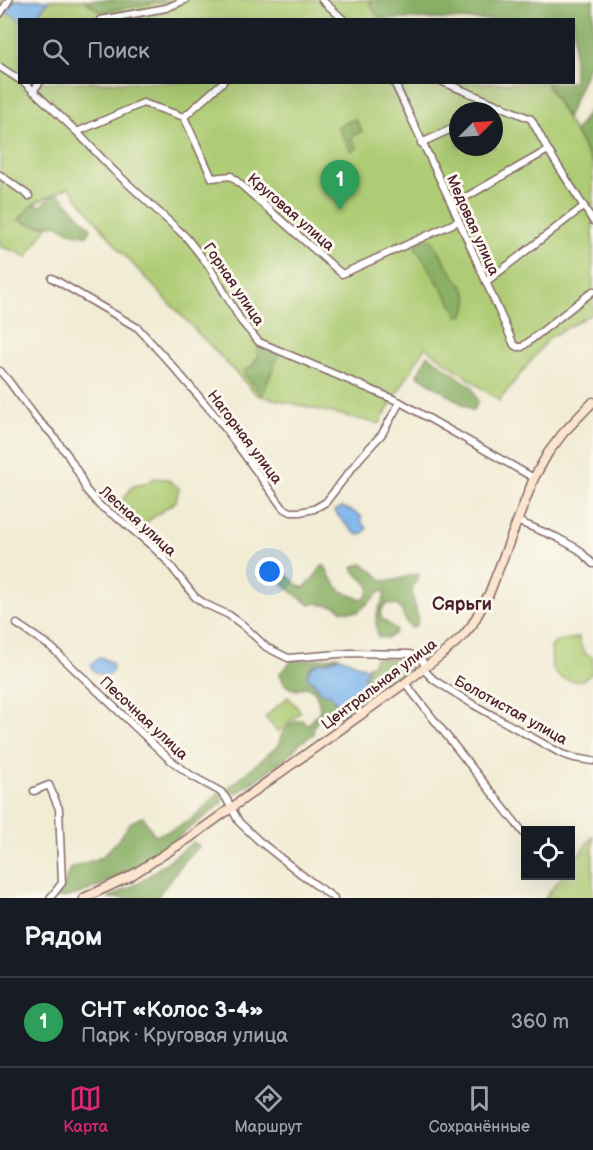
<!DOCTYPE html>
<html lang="ru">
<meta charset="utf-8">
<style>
body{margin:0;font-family:"Balsamiq Sans",sans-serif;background:#20242c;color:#f1f3f6}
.controls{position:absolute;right:18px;bottom:18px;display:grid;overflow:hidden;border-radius:0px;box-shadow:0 6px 24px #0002}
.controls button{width:54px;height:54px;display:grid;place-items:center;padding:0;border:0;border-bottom:2px solid #363941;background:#171b24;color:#f1f3f6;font:30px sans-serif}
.compass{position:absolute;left:449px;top:102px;width:54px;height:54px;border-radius:50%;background:#171b24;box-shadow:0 6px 24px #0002;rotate:66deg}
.you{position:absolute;left:270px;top:572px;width:21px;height:21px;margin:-15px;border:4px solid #fff;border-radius:50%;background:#1a73e8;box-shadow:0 0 0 9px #1a73e833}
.badge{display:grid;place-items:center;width:39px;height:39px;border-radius:50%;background:#db2777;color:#fff;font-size:20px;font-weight:700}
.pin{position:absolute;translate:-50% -50px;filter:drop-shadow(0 2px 3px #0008)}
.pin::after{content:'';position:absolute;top:32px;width:21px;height:18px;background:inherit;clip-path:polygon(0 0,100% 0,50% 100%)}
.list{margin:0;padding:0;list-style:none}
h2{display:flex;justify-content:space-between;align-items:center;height:78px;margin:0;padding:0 24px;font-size:26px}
h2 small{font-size:20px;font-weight:400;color:#9ea1a6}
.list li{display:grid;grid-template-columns:39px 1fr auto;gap:18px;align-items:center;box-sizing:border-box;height:90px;padding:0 24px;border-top:2px solid #363941}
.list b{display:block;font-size:22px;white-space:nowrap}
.list p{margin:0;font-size:20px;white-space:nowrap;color:#9ea1a6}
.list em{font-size:20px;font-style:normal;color:#9ea1a6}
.icon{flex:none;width:33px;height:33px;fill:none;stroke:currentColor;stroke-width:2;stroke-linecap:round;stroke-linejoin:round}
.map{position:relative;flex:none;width:593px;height:898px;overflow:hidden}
.search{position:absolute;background:#171b24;box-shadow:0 6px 24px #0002;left:18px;right:18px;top:18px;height:66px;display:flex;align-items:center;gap:15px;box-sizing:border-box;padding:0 21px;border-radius:0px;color:#9ea1a6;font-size:22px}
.sheet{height:168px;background:#171b24}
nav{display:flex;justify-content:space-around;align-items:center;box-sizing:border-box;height:84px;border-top:2px solid #363941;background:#171b24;font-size:16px;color:#9ea1a6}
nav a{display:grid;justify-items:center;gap:3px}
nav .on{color:#db2777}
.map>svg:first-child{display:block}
.green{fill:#aecc74;stroke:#7c7650;stroke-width:1.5;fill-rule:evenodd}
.forest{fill:#8ab066;stroke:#6a6848;stroke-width:1.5}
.water{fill:#7bb5ec;stroke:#626a8c;stroke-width:1.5}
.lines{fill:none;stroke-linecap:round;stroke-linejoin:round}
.street-casing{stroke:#846766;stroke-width:9}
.secondary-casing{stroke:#846766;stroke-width:11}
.street{stroke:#fff;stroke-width:6}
.secondary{stroke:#fce5cf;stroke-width:8}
.labels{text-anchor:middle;stroke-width:6;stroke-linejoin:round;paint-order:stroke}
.street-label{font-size:15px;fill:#4a1f2b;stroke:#fbf7ec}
.quarter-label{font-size:18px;font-weight:bold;fill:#4a1f2b;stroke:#fbf7ec}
</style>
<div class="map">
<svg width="593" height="898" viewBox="0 0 593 898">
<rect width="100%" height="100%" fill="#fbf7ec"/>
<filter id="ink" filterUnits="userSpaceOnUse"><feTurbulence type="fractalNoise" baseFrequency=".0167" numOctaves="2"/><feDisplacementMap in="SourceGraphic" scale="12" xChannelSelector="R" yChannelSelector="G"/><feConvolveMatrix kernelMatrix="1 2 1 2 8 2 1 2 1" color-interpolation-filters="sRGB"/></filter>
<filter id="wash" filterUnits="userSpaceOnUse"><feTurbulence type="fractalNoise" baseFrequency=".008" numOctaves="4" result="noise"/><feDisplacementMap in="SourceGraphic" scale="24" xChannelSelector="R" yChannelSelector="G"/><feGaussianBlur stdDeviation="1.35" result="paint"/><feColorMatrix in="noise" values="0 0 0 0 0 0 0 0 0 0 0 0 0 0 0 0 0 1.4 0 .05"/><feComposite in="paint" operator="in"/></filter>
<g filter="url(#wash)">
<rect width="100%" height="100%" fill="#f1ecd4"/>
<!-- green -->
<g class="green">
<path d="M 0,0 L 84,0 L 101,12 L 169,0 L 368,0 L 377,15 L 384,19 L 20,20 L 20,82 L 546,83 L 593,164 L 593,313 L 549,338 L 499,401 L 425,347 L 379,424 L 257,395 L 123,254 L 69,187 L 33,204 L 19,219 L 38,226 L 47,226 L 27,258 L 15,251 L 0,247 ZM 458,111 L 494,111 L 494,147 L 458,147 Z"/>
<polygon points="155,478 167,479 179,488 176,501 144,524 135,524 126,517 119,509 119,505 133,486 144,484"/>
<path d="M 579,637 C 580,646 583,655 593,657 L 593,673 C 592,673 586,678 585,679 C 574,683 556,681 552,666 C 551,661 552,653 551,647 C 561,636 567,642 579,637 Z"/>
<polygon points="288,697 301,712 278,732 265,717"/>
<polygon points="593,836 593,898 545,898 562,876 570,876 571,865"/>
</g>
<!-- forest -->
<g class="forest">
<polygon points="84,0 169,0 101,12"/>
<polygon points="368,0 593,0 593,60 587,70 567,118 546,83 574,82 574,20 384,19 377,15"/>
<polygon points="593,105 593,164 575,132"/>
<polygon points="355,119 362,131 351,137 357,148 351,151 338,127"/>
<path d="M 57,192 L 91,228 L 87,235 C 76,236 66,231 57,224 C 41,227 34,226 19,220 L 33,204 L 41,206 Z"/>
<path d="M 430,238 C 440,249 442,258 450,270 C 455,279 466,287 468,298 C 470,303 466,310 463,315 L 458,316 L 452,304 L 415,247 L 418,242 Z"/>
<polygon points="258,345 279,354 262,395 243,372 251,367 258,357 257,350"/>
<polygon points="428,355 472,387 478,402 473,411 417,375"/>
<path d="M 362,564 C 370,567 375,574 381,579 C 390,585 409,574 419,574 L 418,581 L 413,584 L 412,595 L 418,617 L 417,625 L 412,628 C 399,621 408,602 386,604 L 381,611 L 381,618 L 396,630 L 394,634 L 387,638 L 378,637 C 376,628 375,620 378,611 C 381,602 384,603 385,592 L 381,591 L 358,612 L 343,611 L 335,606 L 323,605 L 316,603 L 310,605 C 300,598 285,588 278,578 L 278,572 L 283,571 L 296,584 L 304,588 L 316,575 L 322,566 L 325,566 L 330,577 L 341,591 L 360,599 L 366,597 L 370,590 C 368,581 358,577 353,569 L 355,566 Z"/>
<path d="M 336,656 L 339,657 C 335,658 332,659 329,660 C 317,664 306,663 308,679 L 312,680 L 314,685 L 317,685 L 319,690 L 324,694 L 330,693 L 334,701 L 339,703 L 341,713 L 348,713 L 352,714 C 341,717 333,719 321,716 L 314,726 L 313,734 L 299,744 L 286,758 L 240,791 L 235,793 L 227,789 L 279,745 C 280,732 289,721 302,720 L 306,724 L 310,723 L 314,717 L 320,711 C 319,696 313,680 297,690 C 286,688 283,683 280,673 L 293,660 L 312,660 Z"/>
<path d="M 375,658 L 398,659 L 404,664 L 410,666 L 411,669 L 359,709 L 355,709 C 362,697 370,688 364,674 L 368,671 L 368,666 L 372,665 Z"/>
<path d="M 220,792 L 222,796 L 222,803 C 183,834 145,865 99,886 C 84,892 71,898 55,898 C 63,889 67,881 69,869 L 102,857 L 119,839 L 131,822 L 143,817 L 153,833 L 156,835 C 173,831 190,821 203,809 C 209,803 213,796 220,792 Z"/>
<polygon points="194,842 199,846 187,858 159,894 159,898 108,898 139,883"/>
</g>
<!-- water -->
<g class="water">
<path d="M 15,0 L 49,0 L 49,2 C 42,6 39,12 36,19 L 19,20 L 13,15 L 8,14 L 7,10 Z"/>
<path d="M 342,507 L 352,511 L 361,516 L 362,524 L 367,528 L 364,533 L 358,535 C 349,529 342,520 334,511 Z"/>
<path d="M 101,657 L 112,663 L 113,670 L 107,676 C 100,675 92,672 91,664 Z"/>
<path d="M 339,657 C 349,659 357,666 367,668 L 367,670 L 364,674 L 365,685 L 362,694 C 355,698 354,708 346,712 L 342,710 L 342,704 L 334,701 L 330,693 L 324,694 L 320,690 L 317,685 L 314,684 L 314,681 L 308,679 L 307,677 C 309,667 314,664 324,662 L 326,663 Z"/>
</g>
</g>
<g filter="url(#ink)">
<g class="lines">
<!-- street casing -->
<g class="street-casing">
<g id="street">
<polyline points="322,0 344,20"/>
<polyline points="0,14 9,0"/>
<polyline points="100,20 166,8 185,0"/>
<polyline points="0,67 20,80"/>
<polyline points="24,82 77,132"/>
<polyline points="223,82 184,117 212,178 231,176 342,274 459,221"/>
<polyline points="394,82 452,205 514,345 518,347 522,347 593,291"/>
<polyline points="443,82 531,119 548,150 593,221"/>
<polyline points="33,91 40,82"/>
<polyline points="492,111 502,106"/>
<polyline points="184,117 143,103 77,132 113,170 186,237 209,266 241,321 259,342 400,402 534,478"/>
<polyline points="421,143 458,126"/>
<polyline points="0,175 29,196"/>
<polyline points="452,205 548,150"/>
<polyline points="52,278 138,328 176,370 219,420 283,508 291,512 300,512 314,509 326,502 360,458 382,434 400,402"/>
<polyline points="486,282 584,206"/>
<polyline points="0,371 8,380 37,419 51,433 67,454 79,474 86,490 100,506 122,521 153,547 166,560 195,597 205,604 229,615 244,626 266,647 288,658 351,653 410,654 421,659 426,667"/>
<polyline points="517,521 556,537 578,549 593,564"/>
<polyline points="17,624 51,647 169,759 192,776 221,792 226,798 239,822 258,840 306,878 334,898"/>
<polyline points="423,669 434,680 474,705 562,754 574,758 593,761"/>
<polyline points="405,683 526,836"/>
<polyline points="34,791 49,785 59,809 62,883 50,898"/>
</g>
</g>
<!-- secondary casing -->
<g class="secondary-casing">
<polyline id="secondary" points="84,898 129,877 188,839 405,683 445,652 462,637 472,625 489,594 534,478 548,453 564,432 593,402"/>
</g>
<!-- street -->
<use href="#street" class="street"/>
<!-- secondary -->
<use href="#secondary" class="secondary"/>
</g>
</g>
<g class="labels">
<!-- street labels -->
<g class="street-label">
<text transform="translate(291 212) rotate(41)" y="5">Круговая улица</text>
<text transform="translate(473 225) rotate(66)" y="5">Медовая улица</text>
<text transform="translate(234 284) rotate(56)" y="5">Горная улица</text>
<text transform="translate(245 437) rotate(53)" y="5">Нагорная улица</text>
<text transform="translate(138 521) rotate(42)" y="5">Лесная улица</text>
<text transform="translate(379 684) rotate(-37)" y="5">Центральная улица</text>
<text transform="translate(511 710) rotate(29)" y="5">Болотистая улица</text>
<text transform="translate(144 718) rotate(43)" y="5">Песочная улица</text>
</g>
<!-- quarter labels -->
<g class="quarter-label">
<text x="462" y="610">Сярьги</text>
</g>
</g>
</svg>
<div class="controls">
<button><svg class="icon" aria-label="locate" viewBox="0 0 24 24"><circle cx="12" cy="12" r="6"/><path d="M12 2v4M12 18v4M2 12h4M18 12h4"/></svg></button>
</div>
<svg class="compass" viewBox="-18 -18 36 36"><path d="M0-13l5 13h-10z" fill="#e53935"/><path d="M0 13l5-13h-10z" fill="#9ea1a6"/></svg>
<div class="you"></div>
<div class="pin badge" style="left:340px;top:210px;background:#2e9e5b">1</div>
<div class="search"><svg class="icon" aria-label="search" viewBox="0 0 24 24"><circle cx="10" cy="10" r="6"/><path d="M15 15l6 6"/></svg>Поиск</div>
</div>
<section class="sheet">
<h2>Рядом<small></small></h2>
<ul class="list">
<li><span class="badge" style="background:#2e9e5b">1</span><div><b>СНТ «Колос 3-4»</b><p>Парк · Круговая улица</p></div><em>360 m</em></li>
</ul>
</section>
<nav>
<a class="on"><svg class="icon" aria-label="map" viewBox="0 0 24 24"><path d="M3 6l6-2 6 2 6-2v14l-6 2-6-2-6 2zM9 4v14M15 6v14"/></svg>Карта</a>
<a><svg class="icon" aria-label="directions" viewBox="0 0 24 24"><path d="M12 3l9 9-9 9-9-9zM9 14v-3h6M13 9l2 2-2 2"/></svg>Маршрут</a>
<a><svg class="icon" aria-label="saved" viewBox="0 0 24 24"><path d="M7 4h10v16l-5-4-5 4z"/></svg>Сохранённые</a>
</nav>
